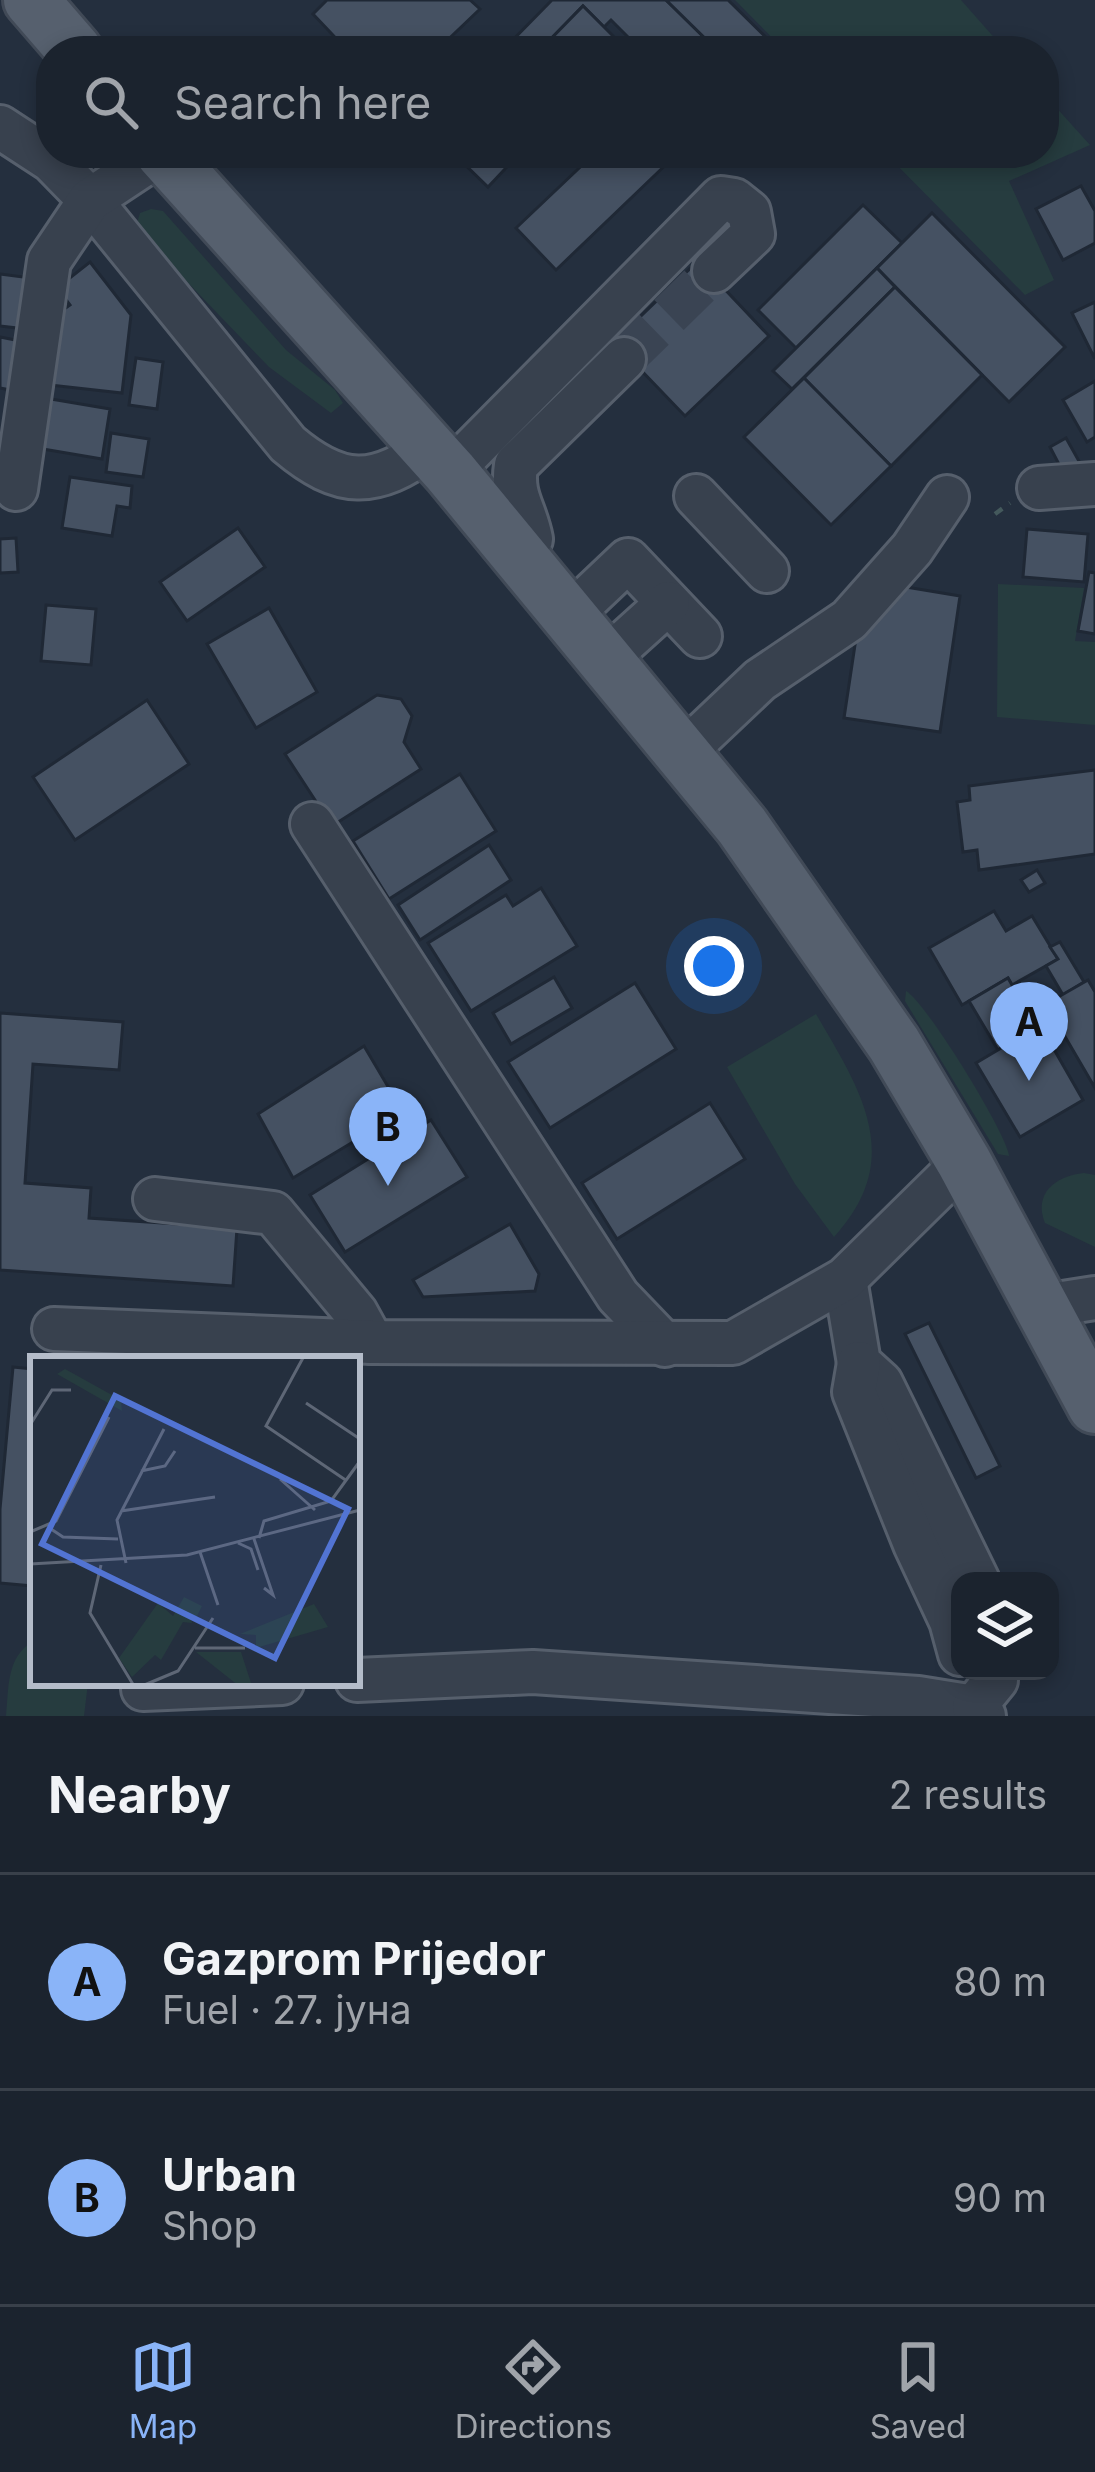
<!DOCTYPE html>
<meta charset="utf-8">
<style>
body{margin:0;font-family:Inter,sans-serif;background:#242b36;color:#f1f3f6}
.controls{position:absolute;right:36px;bottom:36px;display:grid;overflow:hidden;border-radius:24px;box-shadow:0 6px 18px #0003}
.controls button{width:108px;height:108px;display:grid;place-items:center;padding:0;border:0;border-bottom:3px solid #39404a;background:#1b232e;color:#f1f3f6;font:60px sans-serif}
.you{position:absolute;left:714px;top:966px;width:42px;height:42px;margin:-30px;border:9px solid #fff;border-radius:50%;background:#1a73e8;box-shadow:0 0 0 18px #1a73e833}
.badge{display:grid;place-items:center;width:78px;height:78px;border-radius:50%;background:#8ab4f8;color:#111;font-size:39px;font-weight:700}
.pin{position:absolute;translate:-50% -99px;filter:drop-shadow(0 3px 6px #0008)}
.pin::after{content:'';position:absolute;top:63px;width:42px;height:36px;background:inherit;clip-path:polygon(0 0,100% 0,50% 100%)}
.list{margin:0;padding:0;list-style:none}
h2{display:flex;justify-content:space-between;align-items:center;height:156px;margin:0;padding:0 48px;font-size:51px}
h2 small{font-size:39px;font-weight:400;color:#a0a4aa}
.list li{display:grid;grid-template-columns:78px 1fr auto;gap:36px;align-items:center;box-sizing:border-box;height:216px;padding:0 48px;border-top:3px solid #39404a}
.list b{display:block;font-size:45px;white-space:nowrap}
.list p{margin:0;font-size:39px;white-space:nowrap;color:#a0a4aa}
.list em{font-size:39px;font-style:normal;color:#a0a4aa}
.icon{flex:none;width:66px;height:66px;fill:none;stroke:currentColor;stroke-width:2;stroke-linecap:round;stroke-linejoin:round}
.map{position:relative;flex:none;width:1095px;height:1716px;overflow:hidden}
.search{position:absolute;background:#1b232e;box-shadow:0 6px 18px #0003;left:36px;right:36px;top:36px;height:132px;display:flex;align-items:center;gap:30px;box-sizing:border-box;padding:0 42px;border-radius:48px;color:#a0a4aa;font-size:45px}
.sheet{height:588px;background:#1b232e}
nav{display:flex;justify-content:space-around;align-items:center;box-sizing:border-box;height:168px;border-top:3px solid #39404a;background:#1b232e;font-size:33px;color:#a0a4aa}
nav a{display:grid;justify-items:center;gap:6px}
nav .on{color:#8ab4f8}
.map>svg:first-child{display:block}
.green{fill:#263c3f}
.building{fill:#455162;stroke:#1f2835;stroke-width:3}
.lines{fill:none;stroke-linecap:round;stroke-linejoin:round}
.minor-tunnel{stroke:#3a4453;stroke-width:42;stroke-dasharray:42 21;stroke-linecap:butt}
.minor-casing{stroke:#565f6c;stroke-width:48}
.major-casing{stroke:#414a57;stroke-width:60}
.path{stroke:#44595c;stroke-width:4.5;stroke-dasharray:9 9;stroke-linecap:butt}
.minor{stroke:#38414e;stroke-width:42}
.major{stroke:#56606e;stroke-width:54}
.inset-road{fill:none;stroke:#5e6776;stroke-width:3}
.view{fill:#5274d3;fill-opacity:0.15;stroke:#5274d3;stroke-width:6}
.inset-edge{fill:none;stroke:#b4bcc9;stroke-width:6}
</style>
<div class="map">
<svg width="1095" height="1716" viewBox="0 0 1095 1716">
<rect width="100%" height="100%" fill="#242f3e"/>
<!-- green -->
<g class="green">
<polygon points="735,0 961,0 1006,51 785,51"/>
<polygon points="1044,94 1090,145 1009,181 1054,280 1025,295 885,153 1044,153"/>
<polygon points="151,209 163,211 286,350 335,390 343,403 331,413 269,367 148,241 137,223 140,213"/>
<polygon points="998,584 1084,588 1075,641 1095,642 1095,725 997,717"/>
<path d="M 906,991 C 926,1002 1007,1134 1009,1156 L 998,1154 L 905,1001 Z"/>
<path d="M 816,1014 C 861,1091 906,1158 834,1237 L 795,1184 L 727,1067 Z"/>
<path d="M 1084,1173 L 1095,1175 L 1095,1247 L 1045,1223 C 1033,1194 1055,1176 1084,1173 Z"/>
<path d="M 33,1641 L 33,1683 L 88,1683 L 84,1716 L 6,1716 C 9,1687 6,1658 33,1641 Z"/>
</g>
<!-- building -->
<g class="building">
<polygon points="327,0 470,0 480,9 436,51 348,51 313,14"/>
<polygon points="552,0 666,0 718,51 642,51 611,20 604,27 583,6 539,51 502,51"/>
<polygon points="666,0 728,0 780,51 718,51"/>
<polygon points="583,6 624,47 620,51 539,51"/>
<polygon points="453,153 520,153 488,187"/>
<polygon points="595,153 678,153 556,270 516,228"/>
<polygon points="1081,186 1095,211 1095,243 1063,260 1036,209"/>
<polygon points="863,205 902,243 796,348 758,310"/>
<polygon points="932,213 1065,347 1009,402 877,268"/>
<polygon points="698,261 769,336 685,416 614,342"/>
<polygon points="90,262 131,315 122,393 41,384 60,312 70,305 57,288"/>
<polygon points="877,268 895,287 792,389 773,371"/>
<polygon points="0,274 31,278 26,329 0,326"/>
<polygon points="895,287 982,375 891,466 804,378"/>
<polygon points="1095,302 1095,359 1072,313"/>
<polygon points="0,337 30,343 21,392 0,388"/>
<polygon points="136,358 163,362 157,409 129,405"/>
<polygon points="804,378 891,466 831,525 744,437"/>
<polygon points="1095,381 1095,437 1087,442 1063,400"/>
<polygon points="45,398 110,409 102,459 37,448"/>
<polygon points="111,433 149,439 143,477 106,472"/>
<polygon points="1066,438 1080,463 1063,472 1050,447"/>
<polygon points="70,477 132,486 130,508 117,506 112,536 62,528"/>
<polygon points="238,528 265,567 187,621 160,582"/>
<polygon points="1027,529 1088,534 1084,582 1023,577"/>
<polygon points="16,538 18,572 0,573 0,539"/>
<polygon points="1089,572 1095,573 1095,634 1078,631"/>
<polygon points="906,587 960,596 940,732 844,718 858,625"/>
<polygon points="46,605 96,609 91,665 41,661"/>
<polygon points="269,608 317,692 256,728 207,644"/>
<polygon points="377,695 401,699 412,716 404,742 421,769 332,826 285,754"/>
<polygon points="147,700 189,764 75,840 33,777"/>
<polygon points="1095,770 1095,854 979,870 977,850 963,852 957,802 970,800 969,786"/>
<polygon points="460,774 496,831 389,899 353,841"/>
<polygon points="489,845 511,880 420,940 398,905"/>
<polygon points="1037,870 1045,883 1029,892 1021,880"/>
<polygon points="541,888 577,946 471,1011 428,943 506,895 513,906"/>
<polygon points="994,911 1006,931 1032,916 1058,959 1012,985 1008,978 962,1005 929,948"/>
<polygon points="1060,942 1084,982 1063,995 1046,966 1058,959 1050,947"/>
<polygon points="554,977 572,1008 511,1044 493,1013"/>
<polygon points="1008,978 1036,1027 998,1050 969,1001"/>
<polygon points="1088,980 1095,992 1095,1088 1046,1004"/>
<polygon points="635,983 676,1049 550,1128 508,1062"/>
<polygon points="0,1013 123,1022 119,1070 33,1064 25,1183 91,1188 89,1218 237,1228 233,1286 0,1270"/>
<polygon points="1040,1025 1083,1100 1020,1137 976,1063"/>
<polygon points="364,1046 403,1112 293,1178 258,1114"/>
<polygon points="710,1103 745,1159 617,1239 582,1183"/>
<polygon points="431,1120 467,1177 345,1252 310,1195"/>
<polygon points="510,1224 539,1274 535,1291 423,1297 413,1280"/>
<polygon points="929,1323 1000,1466 976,1478 905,1334"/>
<polygon points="13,1367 33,1369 33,1586 0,1583 0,1509"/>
</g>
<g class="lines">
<!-- minor-tunnel -->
<polyline class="minor-tunnel" points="624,359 714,271"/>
<!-- minor casing -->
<g class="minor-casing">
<g id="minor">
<path d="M 0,127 L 52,161 L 90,200 L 288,444 C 340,488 375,488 429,448"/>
<polyline points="450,472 721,198 734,200 749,212 753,234 714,271"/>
<polyline points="1039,488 1095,484"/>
<polyline points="16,489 49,261 90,200 161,153"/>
<polyline points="696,496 767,571"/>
<path d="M 521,555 L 531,539 C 525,508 511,497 516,465 L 624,359"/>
<polyline points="571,614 628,560 700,636"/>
<polyline points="606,659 668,603"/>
<polyline points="684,752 760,680 849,620 912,549 947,497"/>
<polyline points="312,824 618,1296 665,1345"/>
<polyline points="155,1199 273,1213 356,1313 372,1342"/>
<polyline points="845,1279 859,1363 881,1383 978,1581"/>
<polyline points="1044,1306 1095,1298"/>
<polyline points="54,1329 372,1342 733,1343 845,1279 964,1162"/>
<polyline points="859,1363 854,1392 915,1544 951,1621 960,1654"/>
<polyline points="357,1680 533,1672 918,1698 974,1707 984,1716"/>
<polyline points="143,1689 282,1683"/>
<polyline points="974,1707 996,1680 996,1671"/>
</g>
</g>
<!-- major casing -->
<g class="major-casing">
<g id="major">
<polyline points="31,0 75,51"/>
<polyline points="163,153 450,472 742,826 894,1044 964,1162 1095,1406"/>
</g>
</g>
<!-- path -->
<polyline class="path" points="995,514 1010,503"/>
<!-- minor -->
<use href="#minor" class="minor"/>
<!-- major -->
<use href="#major" class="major"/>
</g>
<!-- overview -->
<g transform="translate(30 1356)">
<rect width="330" height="330" fill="#242f3e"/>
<path d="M 35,13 L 91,44 L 92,55 L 27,18 ZM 154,241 L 172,250 L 166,262 L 159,258 L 162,267 L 153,266 L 131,304 L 125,299 L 102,321 L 89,302 L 128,247 L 143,260 ZM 284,248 L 298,271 L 226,292 L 226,279 L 210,278 ZM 166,296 L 211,296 L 222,330 L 209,330 Z" fill="#263c3f"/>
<path class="inset-road" d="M 274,0 L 236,70 L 317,125M 276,47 L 330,83M 0,69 L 22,34 L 41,34M 111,115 L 135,110 L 145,95M 250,123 L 285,154M 91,155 L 185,141M 21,173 L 33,181 L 88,183M 0,176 L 26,165 L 79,61M 229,182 L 234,165 L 301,145 L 330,105M 224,183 L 243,239 L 234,232M 208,187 L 221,193 L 228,214M 170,196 L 188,249M 96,207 L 87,164 L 134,73M 0,208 L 157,199 L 330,154M 71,209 L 60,257 L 104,330M 165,292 L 215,292M 112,330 L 148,315 L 183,262"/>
<path class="view" d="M 85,40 L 318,153 L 245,302 L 12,188 Z"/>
<rect width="330" height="330" class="inset-edge"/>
</g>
</svg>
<div class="controls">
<button><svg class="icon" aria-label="layers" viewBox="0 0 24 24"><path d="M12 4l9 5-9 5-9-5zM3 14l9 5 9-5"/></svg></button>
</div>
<div class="you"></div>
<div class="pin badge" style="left:1029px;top:1081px">A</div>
<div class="pin badge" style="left:388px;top:1186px">B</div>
<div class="search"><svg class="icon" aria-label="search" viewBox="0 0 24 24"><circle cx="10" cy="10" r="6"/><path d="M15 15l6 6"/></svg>Search here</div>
</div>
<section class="sheet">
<h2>Nearby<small>2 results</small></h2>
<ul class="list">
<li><span class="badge">A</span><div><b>Gazprom Prijedor</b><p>Fuel · 27. јуна</p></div><em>80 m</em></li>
<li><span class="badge">B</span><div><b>Urban</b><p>Shop</p></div><em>90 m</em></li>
</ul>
</section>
<nav>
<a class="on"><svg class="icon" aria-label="map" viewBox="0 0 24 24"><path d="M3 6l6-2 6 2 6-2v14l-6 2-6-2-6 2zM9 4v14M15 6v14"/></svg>Map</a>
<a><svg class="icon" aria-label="directions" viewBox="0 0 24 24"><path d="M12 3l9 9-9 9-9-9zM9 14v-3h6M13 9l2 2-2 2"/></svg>Directions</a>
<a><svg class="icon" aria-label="saved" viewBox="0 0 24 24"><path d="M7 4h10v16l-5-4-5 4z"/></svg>Saved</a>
</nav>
